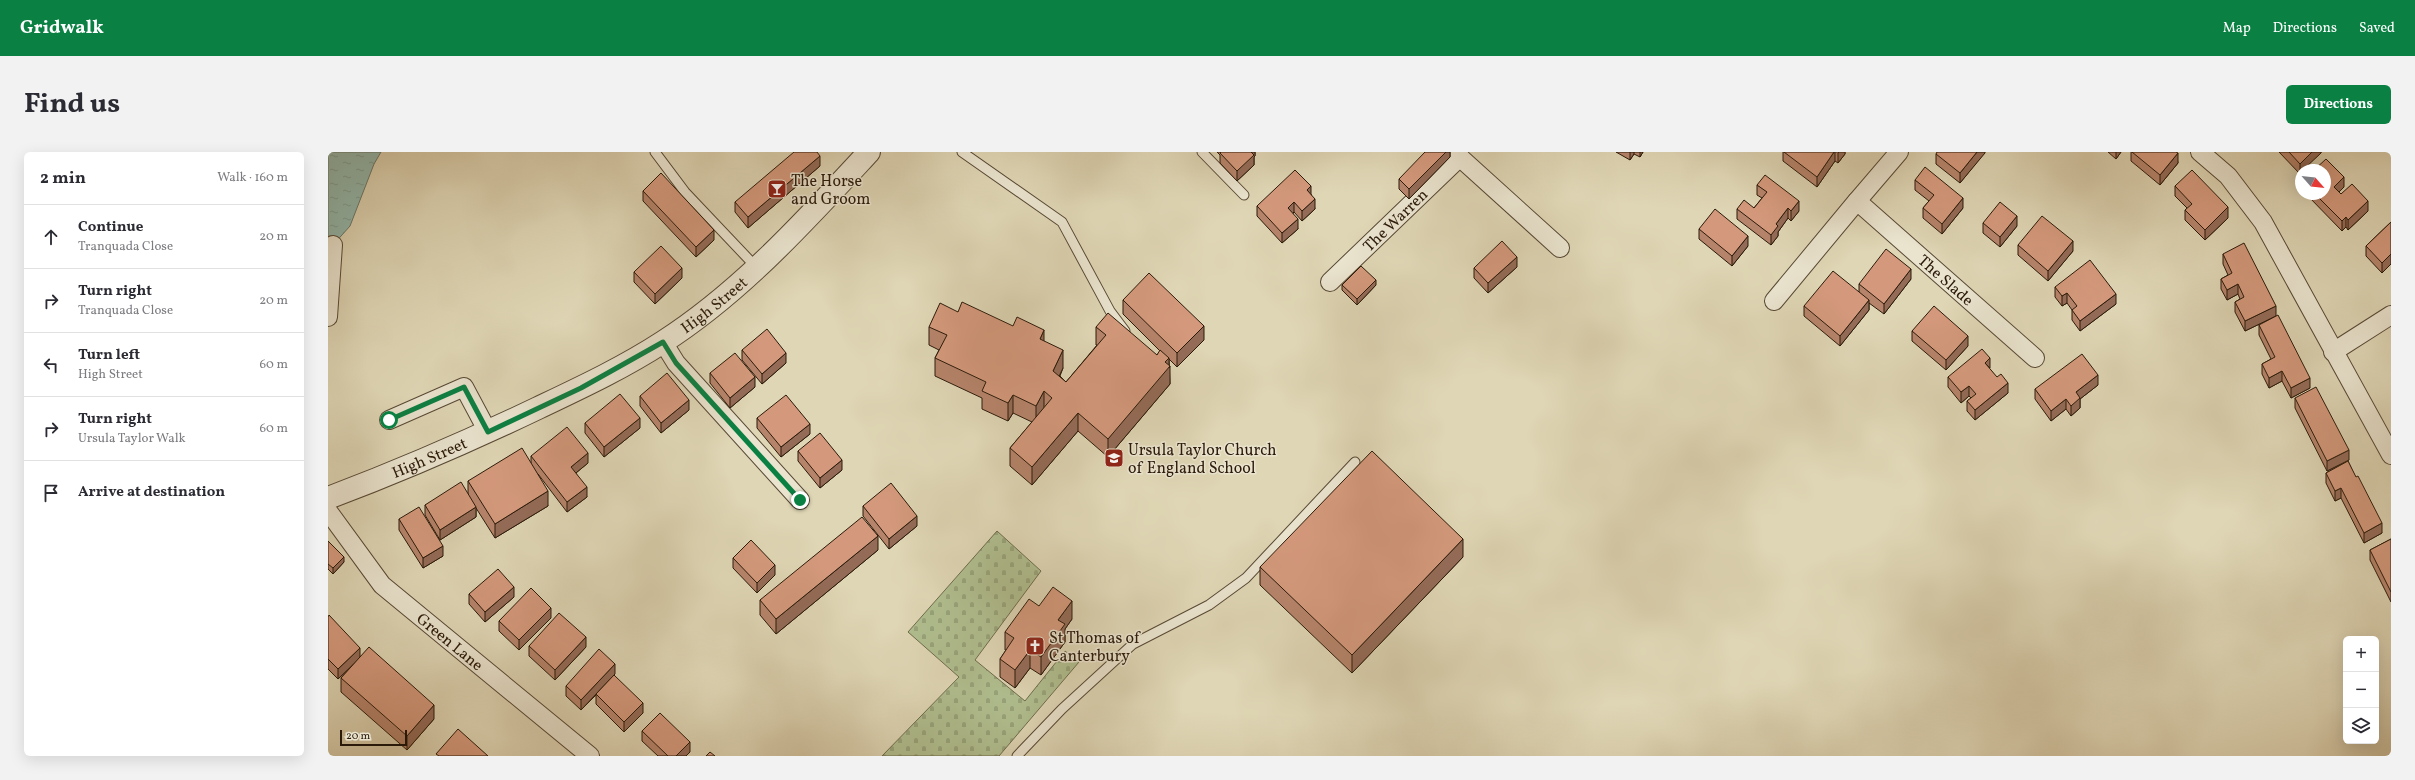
<!DOCTYPE html>
<meta charset="utf-8">
<style>
body{margin:0;font-family:Vollkorn,serif;background:#f2f2f3;color:#2b2b33}
.controls{position:absolute;right:12px;bottom:12px;display:grid;overflow:hidden;border-radius:6px;box-shadow:0 4px 16px #0002}
.controls button{width:36px;height:36px;display:grid;place-items:center;padding:0;border:0;border-bottom:1px solid #e1e1e2;background:#fff;color:#2b2b33;font:20px sans-serif}
.compass{position:absolute;left:1967px;top:12px;width:36px;height:36px;border-radius:50%;background:#fff;box-shadow:0 4px 16px #0002;rotate:117deg}
.scale{position:absolute;left:12px;bottom:10px;width:67px;box-sizing:border-box;padding-left:4px;border:2px solid #2b1a0a;border-top:0;font-size:11px;line-height:14px;white-space:nowrap;color:#2b1a0a;-webkit-text-stroke:3px #eae4cf;paint-order:stroke}
.stop{position:absolute;width:12px;height:12px;margin:-9px;border:3px solid #0b8043;border-radius:50%;background:#fff}
.stop.end{background:#0b8043;border-color:#fff;box-shadow:0 1px 4px #0008}
.list{margin:0;padding:0;list-style:none}
h2{display:flex;justify-content:space-between;align-items:center;height:52px;margin:0;padding:0 16px;font-size:17px}
h2 small{font-size:13px;font-weight:400;color:#7c7c81}
.list li{display:grid;grid-template-columns:26px 1fr auto;gap:12px;align-items:center;box-sizing:border-box;height:64px;padding:0 16px;border-top:1px solid #e1e1e2}
.list b{display:block;font-size:15px;white-space:nowrap}
.list p{margin:0;font-size:13px;white-space:nowrap;color:#7c7c81}
.list em{font-size:13px;font-style:normal;color:#7c7c81}
.icon{flex:none;width:22px;height:22px;fill:none;stroke:currentColor;stroke-width:2;stroke-linecap:round;stroke-linejoin:round}
.map{position:relative;flex:none;width:2063px;height:604px;overflow:hidden;border-radius:6px}
header{display:flex;align-items:center;gap:24px;box-sizing:border-box;height:56px;padding:0 20px;background:#0b8043;color:#fff}
header strong{font-size:19px}
nav{display:flex;gap:22px;margin-inline-start:auto;font-size:14px}
.intro{display:flex;align-items:center;justify-content:space-between;box-sizing:border-box;height:96px;padding:0 24px}
h1{margin:0;font-size:28px}
.button{padding:10px 18px;border-radius:6px;background:#0b8043;color:#fff;font-size:14px;font-weight:700}
main{display:flex;gap:24px;padding:0 24px}
aside{flex:1;background:#fff;border-radius:6px;box-shadow:0 4px 16px #0002}
.map>svg:first-child{display:block}
.cemetery{fill:url(#cemetery-stones);stroke:#6e6c4c}
.water{fill:url(#water-ripples);stroke:#69796c}
.lines{fill:none;stroke-linecap:round;stroke-linejoin:round}
.service-casing{stroke:#584935;stroke-width:11}
.minor-casing{stroke:#584935;stroke-width:20}
.tertiary-casing{stroke:#584935;stroke-width:24}
.service{stroke:#eae4cf;stroke-width:9}
.minor{stroke:#eae4cf;stroke-width:18}
.tertiary{stroke:#eae4cf;stroke-width:22}
.wall{fill:#b6846b;stroke:#2b1a0a}
.shaded-wall{fill:#946b57;stroke:#2b1a0a}
.building{fill:#d4997c;stroke:#2b1a0a}
.route{stroke:#0b8043;stroke-width:5}
.labels{text-anchor:middle;stroke-width:3;stroke-linejoin:round;paint-order:stroke}
.poi-label{font-size:16px;fill:#2b1a0a;stroke:#eae4cf;text-anchor:start}
.street-label{font-size:16px;fill:#2b1a0a;stroke:#eae4cf}
</style>
<header>
<strong>Gridwalk</strong>
<nav><a>Map</a><a>Directions</a><a>Saved</a></nav>
</header>
<div class="intro"><h1>Find us</h1><a class="button">Directions</a></div>
<main>
<aside>
<h2>2 min<small>Walk · 160 m</small></h2>
<ul class="list">
<li><svg class="icon" aria-label="ahead" viewBox="0 0 24 24"><path d="M12 20V5M6 11l6-6 6 6"/></svg><div><b>Continue</b><p>Tranquada Close</p></div><em>20 m</em></li>
<li><svg class="icon" aria-label="right" viewBox="0 0 24 24"><path d="M7 20v-9h11M14 6l5 5-5 5"/></svg><div><b>Turn right</b><p>Tranquada Close</p></div><em>20 m</em></li>
<li><svg class="icon" aria-label="left" viewBox="0 0 24 24"><path d="M17 20v-9H6M10 6l-5 5 5 5"/></svg><div><b>Turn left</b><p>High Street</p></div><em>60 m</em></li>
<li><svg class="icon" aria-label="right" viewBox="0 0 24 24"><path d="M7 20v-9h11M14 6l5 5-5 5"/></svg><div><b>Turn right</b><p>Ursula Taylor Walk</p></div><em>60 m</em></li>
<li><svg class="icon" aria-label="arrive" viewBox="0 0 24 24"><path d="M6 21V4h12l-3 4 3 4H6"/></svg><div><b>Arrive at destination</b></div></li>
</ul>
</aside>
<div class="map">
<svg width="2063" height="604" viewBox="0 0 2063 604">
<defs>
<pattern id="cemetery-stones" width="16" height="16" patternUnits="userSpaceOnUse"><rect width="16" height="16" fill="#b0be8f"/><path d="M2 7V4a2 2 0 0 1 4 0v3zM10 15v-3a2 2 0 0 1 4 0v3z" fill="#98a37a"/></pattern>
<pattern id="water-ripples" width="26" height="14" patternUnits="userSpaceOnUse"><rect width="26" height="14" fill="#93b9ae"/><path d="M2 4q2-2 4 0t4 0M15 11q2-2 4 0t4 0" fill="none" stroke="#7f9e94"/></pattern>
</defs>
<rect width="100%" height="100%" fill="#dfd6b5"/>
<filter id="stains"><feTurbulence type="fractalNoise" baseFrequency=".005" numOctaves="4"/><feColorMatrix values="0 0 0 0 .2 0 0 0 0 .09 0 0 0 0 .02 0 0 0 .5 -.17"/></filter>
<radialGradient id="worn" r=".72"><stop offset=".6" stop-color="#630" stop-opacity="0"/><stop offset="1" stop-color="#630" stop-opacity=".3"/></radialGradient>
<!-- cemetery -->
<polygon class="cemetery" points="669,379 713,419 647,508 697,549 737,499 751,510 671,604 554,604 631,525 580,480"/>
<!-- water -->
<polygon class="water" points="0,0 53,0 46,12 22,74 5,93 0,94"/>
<g class="lines">
<!-- service casing -->
<g class="service-casing">
<g id="service">
<polyline points="327,0 357,40 428,115"/>
<polyline points="634,0 734,70 782,159 797,179"/>
<polyline points="874,0 916,43"/>
<polyline points="689,604 734,557 805,492 881,453 918,426 1027,310"/>
</g>
</g>
<!-- minor casing -->
<g class="minor-casing">
<g id="minor">
<polyline points="1126,0 1232,96"/>
<polyline points="1872,0 1900,24 1935,70 2063,303"/>
<polyline points="1529,49 1571,0"/>
<path id="s1" d="M 1002,130 L 1132,5"/>
<path id="s2" d="M 1446,149 L 1529,49 L 1707,206"/>
<polyline points="0,165 5,93"/>
<polyline points="335,190 348,211 472,348"/>
<polyline points="2005,200 2063,163"/>
<polyline points="61,268 136,235 160,280"/>
<path id="s3" d="M 0,359 L 54,433 L 262,604"/>
</g>
</g>
<!-- tertiary casing -->
<g class="tertiary-casing">
<g id="tertiary">
<path id="s4" d="M 0,346 C 72,319 141,289 210,256 C 252,236 295,216 335,190 C 413,140 478,68 541,0"/>
</g>
</g>
<!-- service -->
<use href="#service" class="service"/>
<!-- minor -->
<use href="#minor" class="minor"/>
<!-- tertiary -->
<use href="#tertiary" class="tertiary"/>
</g>
<!-- wall -->
<g class="wall">
<polygon points="889,0 927,0 927,4 926,5 926,13 909,29 892,11 892,3"/>
<polygon points="1122,0 1122,5 1081,47 1071,37 1071,27"/>
<polygon points="1288,0 1315,0 1312,5 1306,2 1302,8"/>
<polygon points="1455,0 1517,0 1517,2 1510,11 1507,9 1489,35 1455,9"/>
<polygon points="1657,0 1632,31 1608,12 1608,2"/>
<polygon points="1780,0 1793,0 1788,7"/>
<polygon points="1803,0 1848,0 1850,11 1832,33 1803,9"/>
<polygon points="1951,0 1993,0 1993,1 1973,18 1973,20 1972,22"/>
<polygon points="492,14 420,76 407,60 407,50"/>
<polygon points="1587,28 1635,56 1614,82 1595,66 1595,56 1601,49 1587,38"/>
<polygon points="1429,33 1471,59 1463,69 1460,66 1450,80 1450,84 1443,93 1409,67 1409,57 1426,56 1434,46 1429,43"/>
<polygon points="1847,34 1900,66 1877,88 1857,68 1857,58 1859,56 1847,44"/>
<polygon points="2016,35 2011,40 2013,42 2040,59 2020,78 2018,75 2014,79 1979,43 1979,42 1997,42"/>
<polygon points="315,39 386,88 368,105 315,49"/>
<polygon points="983,42 987,57 974,69 966,60 965,61 970,77 954,91 929,64 929,54"/>
<polygon points="2063,70 2063,112 2054,121 2038,104 2038,94"/>
<polygon points="1655,71 1689,74 1672,95 1655,81"/>
<polygon points="1371,77 1420,94 1404,114 1371,87"/>
<polygon points="1690,93 1745,99 1720,129 1690,103"/>
<polygon points="1895,102 1948,164 1917,179 1907,160 1907,150 1912,147 1910,142 1899,148 1893,137 1893,127 1900,123 1895,112"/>
<polygon points="1189,115 1160,141 1146,126 1146,116"/>
<polygon points="306,120 354,126 327,152 306,130"/>
<polygon points="1583,127 1556,162 1541,151 1541,158 1512,194 1476,164 1476,154 1531,140 1531,132"/>
<polygon points="1014,133 1048,133 1029,153 1014,138"/>
<polygon points="1727,135 1788,152 1752,179 1744,168 1744,158 1739,151 1734,154 1727,145"/>
<polygon points="795,148 876,188 849,215 841,207 842,232 780,305 750,279 704,333 682,314 682,296 704,270 685,261 680,269 654,257 654,246 607,224 607,206 611,198 601,193 601,175 630,160 716,189 735,216 732,224 738,230 769,193 768,193 768,175 829,203 832,199 795,162"/>
<polygon points="1931,173 1982,236 1963,246 1954,229 1941,236 1934,222 1934,212 1943,207 1931,183"/>
<polygon points="1584,179 1640,194 1618,218 1584,189"/>
<polygon points="414,198 458,211 434,232 414,208"/>
<polygon points="1662,217 1680,241 1647,268 1639,259 1639,249 1643,246 1641,244 1633,251 1620,235 1620,225"/>
<polygon points="382,221 427,235 402,256 382,231"/>
<polygon points="1770,233 1752,247 1752,256 1743,264 1738,257 1723,269 1707,247 1707,237"/>
<polygon points="312,244 361,258 333,281 312,254"/>
<polygon points="1967,246 2021,308 1999,319 1967,256"/>
<polygon points="429,266 482,282 453,305 429,276"/>
<polygon points="257,271 312,276 276,305 257,281"/>
<polygon points="470,299 514,318 492,336 470,309"/>
<polygon points="203,304 260,311 248,321 259,345 239,360 210,322 220,354 167,386 148,356 148,365 112,388 97,363 97,353 140,343 140,329 203,311"/>
<polygon points="2020,309 2054,381 2036,391 2013,346 2007,349 1998,331 1998,321"/>
<polygon points="535,354 589,374 561,397 535,364"/>
<polygon points="71,367 115,404 95,416 71,378"/>
<polygon points="2063,387 2063,450 2042,408 2042,398"/>
<polygon points="0,389 16,410 5,422 0,417"/>
<polygon points="550,398 448,482 432,463 432,448"/>
<polygon points="1135,405 1024,521 932,433 932,415"/>
<polygon points="405,406 447,423 429,441 405,416"/>
<polygon points="141,442 186,445 157,470 141,452"/>
<polygon points="711,454 744,467 737,477 737,490 713,523 702,516 687,536 672,525 672,507 678,498 677,498 677,480"/>
<polygon points="0,465 32,504 106,567 79,598 13,540 13,526 24,514 10,527 0,517"/>
<polygon points="223,466 191,498 171,479 171,469"/>
<polygon points="201,494 258,495 227,528 201,504"/>
<polygon points="287,522 286,523 315,561 296,580 268,552 268,543 253,558 238,544 238,534"/>
<polygon points="314,579 362,600 358,604 330,604 314,589"/>
</g>
<!-- shaded-wall -->
<g class="shaded-wall">
<polygon points="922,0 927,0 927,4 926,5 926,13 909,29 909,19"/>
<polygon points="1118,0 1122,0 1122,5 1081,47 1081,37"/>
<polygon points="1302,0 1306,0 1306,2 1302,8"/>
<polygon points="1312,0 1315,0 1312,5"/>
<polygon points="1506,0 1507,0 1507,9 1489,35 1489,25"/>
<polygon points="1511,0 1517,0 1517,2 1510,11 1510,1"/>
<polygon points="1649,0 1657,0 1657,1 1632,31 1632,21"/>
<polygon points="1788,0 1793,0 1788,7"/>
<polygon points="1984,0 1993,0 1993,1 1975,18 1973,18 1973,20 1972,22 1972,12"/>
<polygon points="1850,1 1850,11 1832,33 1832,23"/>
<polygon points="492,4 492,14 420,76 420,65"/>
<polygon points="2016,25 2016,35 2006,45 2006,35"/>
<polygon points="983,34 983,44 979,38"/>
<polygon points="1635,46 1635,56 1614,82 1614,72"/>
<polygon points="987,47 987,57 974,69 974,59"/>
<polygon points="1471,49 1471,59 1463,69 1463,59"/>
<polygon points="2040,49 2040,59 2020,78 2020,68"/>
<polygon points="966,50 966,60 960,66 960,56"/>
<polygon points="1900,55 1900,66 1877,88 1877,78"/>
<polygon points="1460,56 1460,66 1450,80 1450,84 1443,93 1443,83 1448,72"/>
<polygon points="1689,64 1689,74 1672,95 1672,85"/>
<polygon points="2018,65 2018,75 2014,79 2014,69"/>
<polygon points="970,67 970,77 954,91 954,81"/>
<polygon points="386,78 386,88 368,105 368,95"/>
<polygon points="1420,84 1420,94 1404,114 1404,104"/>
<polygon points="1745,89 1745,99 1720,129 1720,119"/>
<polygon points="2063,102 2063,112 2054,121 2054,111"/>
<polygon points="1189,105 1189,115 1160,141 1160,131"/>
<polygon points="354,116 354,126 327,152 327,142"/>
<polygon points="1583,117 1583,127 1556,162 1556,152"/>
<polygon points="1048,128 1048,133 1029,153 1029,147"/>
<polygon points="1910,132 1910,142 1899,148 1899,138"/>
<polygon points="1739,141 1739,151 1734,154 1734,144"/>
<polygon points="1788,142 1788,152 1752,179 1752,169"/>
<polygon points="1541,148 1541,158 1512,194 1512,184"/>
<polygon points="1948,154 1948,164 1917,179 1917,169"/>
<polygon points="876,174 876,188 849,215 849,201"/>
<polygon points="716,178 716,196 712,187"/>
<polygon points="1640,184 1640,194 1618,218 1618,208"/>
<polygon points="735,198 735,216 725,237 725,219"/>
<polygon points="458,201 458,211 434,232 434,222"/>
<polygon points="841,206 841,216 842,214 842,232 780,305 780,287 837,210"/>
<polygon points="1662,206 1662,216 1657,211"/>
<polygon points="1954,219 1954,229 1941,236 1941,226"/>
<polygon points="1770,223 1770,233 1752,247 1752,256 1743,264 1743,254 1748,240"/>
<polygon points="427,225 427,235 402,256 402,246"/>
<polygon points="1982,226 1982,236 1963,246 1963,236"/>
<polygon points="1680,231 1680,241 1647,268 1647,258"/>
<polygon points="1641,234 1641,244 1633,251 1633,240"/>
<polygon points="716,239 716,257 708,272 708,254"/>
<polygon points="685,243 685,261 680,269 680,251"/>
<polygon points="1738,247 1738,257 1723,269 1723,259"/>
<polygon points="361,248 361,258 333,281 333,271"/>
<polygon points="750,261 750,279 704,333 704,315"/>
<polygon points="312,266 312,276 276,305 276,295"/>
<polygon points="482,272 482,282 453,305 453,295"/>
<polygon points="2021,298 2021,308 1999,319 1999,309"/>
<polygon points="260,301 260,311 243,325 243,315"/>
<polygon points="514,308 514,318 492,336 492,326"/>
<polygon points="259,335 259,345 239,360 239,350"/>
<polygon points="2013,336 2013,346 2007,349 2007,339"/>
<polygon points="220,339 220,354 167,386 167,372"/>
<polygon points="148,355 148,365 112,388 112,378"/>
<polygon points="589,364 589,374 561,397 561,387"/>
<polygon points="2054,371 2054,381 2036,391 2036,381"/>
<polygon points="550,384 550,398 448,482 448,467"/>
<polygon points="1135,387 1135,405 1024,521 1024,503"/>
<polygon points="115,394 115,404 95,416 95,406"/>
<polygon points="16,405 16,410 5,422 5,416"/>
<polygon points="447,413 447,423 429,441 429,431"/>
<polygon points="186,435 186,445 157,470 157,460"/>
<polygon points="744,449 744,467 737,477 737,490 713,523 713,505 730,468"/>
<polygon points="223,456 223,466 191,498 191,488"/>
<polygon points="258,485 258,495 227,528 227,518"/>
<polygon points="32,496 32,506 10,527 10,517"/>
<polygon points="702,498 702,516 687,536 687,518"/>
<polygon points="287,512 287,522 253,558 253,548"/>
<polygon points="315,551 315,561 296,580 296,570"/>
<polygon points="106,553 106,567 79,598 79,584"/>
<polygon points="362,590 362,600 358,604 348,604"/>
</g>
<!-- building -->
<g class="building">
<polygon points="466,0 489,0 492,4 420,65 407,50"/>
<polygon points="893,0 923,0 926,3 909,19 892,1"/>
<polygon points="1097,0 1118,0 1081,37 1071,27"/>
<polygon points="1456,0 1506,0 1489,25"/>
<polygon points="1609,0 1649,0 1632,21 1608,2"/>
<polygon points="1804,0 1848,0 1850,1 1832,23"/>
<polygon points="1961,0 1984,0 1972,12"/>
<polygon points="1998,7 2016,25 2006,35 2013,42 2024,32 2040,49 2020,68 2018,65 2014,69 1987,42 1997,42 1997,18 1986,18"/>
<polygon points="1597,15 1635,46 1614,72 1595,56 1606,43 1587,28"/>
<polygon points="967,18 983,34 979,38 987,47 974,59 966,50 960,56 970,67 954,81 929,54"/>
<polygon points="1864,18 1900,55 1877,78 1857,58 1864,52 1847,34"/>
<polygon points="333,21 386,78 368,95 315,39"/>
<polygon points="1437,23 1471,49 1463,59 1460,56 1448,72 1450,74 1443,83 1409,57 1416,48 1426,56 1439,40 1429,33"/>
<polygon points="1672,50 1689,64 1672,85 1655,71"/>
<polygon points="1387,57 1420,84 1404,104 1371,77"/>
<polygon points="1714,64 1745,89 1720,119 1690,93"/>
<polygon points="2063,70 2063,102 2054,111 2038,94"/>
<polygon points="1174,89 1189,105 1160,131 1146,116"/>
<polygon points="1916,91 1948,154 1917,169 1907,150 1916,145 1910,132 1899,138 1893,127 1904,121 1895,102"/>
<polygon points="333,94 354,116 327,142 306,120"/>
<polygon points="1558,97 1583,117 1556,152 1531,132"/>
<polygon points="1762,108 1788,142 1752,169 1744,158 1749,154 1739,141 1734,144 1727,135"/>
<polygon points="1033,114 1048,128 1029,147 1014,133"/>
<polygon points="1505,119 1541,148 1512,184 1476,154"/>
<polygon points="821,121 876,174 849,201 795,148"/>
<polygon points="634,150 685,174 689,165 716,178 712,187 735,198 725,219 738,230 778,183 768,175 780,161 829,203 832,198 841,206 837,210 842,214 780,287 750,261 704,315 682,296 724,246 716,239 708,254 685,243 680,251 654,239 658,230 607,206 619,183 601,175 612,151 630,160"/>
<polygon points="1606,154 1640,184 1618,208 1584,179"/>
<polygon points="1950,163 1982,226 1963,236 1954,219 1941,226 1934,212 1947,205 1931,173"/>
<polygon points="439,177 458,201 434,222 414,198"/>
<polygon points="1654,197 1662,206 1657,211 1669,225 1673,222 1680,231 1647,258 1639,249 1648,242 1641,234 1633,240 1620,225"/>
<polygon points="407,201 427,225 402,246 382,221"/>
<polygon points="1754,202 1770,223 1748,240 1752,246 1743,254 1738,247 1723,259 1707,237"/>
<polygon points="339,221 361,248 333,271 312,244"/>
<polygon points="1988,235 2021,298 1999,309 1967,246"/>
<polygon points="292,242 312,266 276,295 257,271"/>
<polygon points="458,243 482,272 453,295 429,266"/>
<polygon points="239,275 260,301 243,315 259,335 239,350 203,304"/>
<polygon points="492,281 514,308 492,326 470,299"/>
<polygon points="194,296 220,339 167,372 140,329"/>
<polygon points="1044,299 1135,387 1024,503 932,415"/>
<polygon points="2020,309 2028,325 2030,324 2054,371 2036,381 2013,336 2007,339 1998,321"/>
<polygon points="133,330 148,355 112,378 97,353"/>
<polygon points="563,331 589,364 561,387 535,354"/>
<polygon points="91,355 115,394 95,406 71,367"/>
<polygon points="534,365 550,384 448,467 432,448"/>
<polygon points="2063,387 2063,440 2042,398"/>
<polygon points="423,388 447,413 429,431 405,406"/>
<polygon points="0,389 16,405 5,416 0,412"/>
<polygon points="170,417 186,435 157,460 141,442"/>
<polygon points="725,435 744,449 730,468 737,472 713,505 702,498 687,518 672,507 686,486 677,480 701,447 711,454"/>
<polygon points="203,436 223,456 191,488 171,469"/>
<polygon points="231,461 258,485 227,518 201,494"/>
<polygon points="1,463 32,496 10,517 0,507 0,465"/>
<polygon points="41,495 106,553 79,584 13,526"/>
<polygon points="271,497 287,512 253,548 238,534"/>
<polygon points="286,523 315,551 296,570 268,542"/>
<polygon points="332,561 362,590 348,604 340,604 314,579"/>
<polygon points="130,577 160,604 111,604 108,602"/>
<polygon points="382,600 387,604 378,604"/>
</g>
<g class="lines">
<!-- route -->
<polyline class="route" points="61,268 136,235 160,280 253,236 335,190 348,211 472,348"/>
</g>
<!-- icons -->
<defs>
<g id="bar-square" transform="scale(1)"><rect x="-9" y="-9" width="18" height="18" rx="4" fill="#8f2418" stroke="#eae4cf"/><path d="M-6-5H6L.8 .8V4.5H3.5V6h-7V4.5H-.8V.8Z" fill="#fff"/></g>
<g id="school-square" transform="scale(1)"><rect x="-9" y="-9" width="18" height="18" rx="4" fill="#8f2418" stroke="#eae4cf"/><path d="M0-5L7-2L0 1L-7-2ZM-4 1L0 2.5L4 1V4Q0 6-4 4Z" fill="#fff"/></g>
<g id="church-square" transform="scale(1)"><rect x="-9" y="-9" width="18" height="18" rx="4" fill="#8f2418" stroke="#eae4cf"/><path d="M-1.2-6h2.4v3.5h3.3v2.4h-3.3V6h-2.4V-.1h-3.3v-2.4h3.3Z" fill="#fff"/></g>
</defs>
<g fill-rule="evenodd">
<use href="#bar-square" x="449" y="37"/>
<use href="#school-square" x="786" y="306"/>
<use href="#church-square" x="707" y="494"/>
</g>
<g class="labels">
<!-- poi labels -->
<g class="poi-label">
<text x="463" y="34">The Horse<tspan x="463" dy="18">and Groom</tspan></text>
<text x="800" y="303">Ursula Taylor Church<tspan x="800" dy="18">of England School</tspan></text>
<text x="721" y="491">St Thomas of<tspan x="721" dy="18">Canterbury</tspan></text>
</g>
<!-- street labels -->
<g class="street-label">
<text dy="6" stroke="none"><textPath href="#s1" startOffset="90">The Warren</textPath></text>
<text dy="6" stroke="none"><textPath href="#s2" startOffset="249">The Slade</textPath></text>
<text dy="6" stroke="none"><textPath href="#s4" startOffset="433">High Street</textPath></text>
<text dy="6" stroke="none"><textPath href="#s4" startOffset="109">High Street</textPath></text>
<text dy="6" stroke="none"><textPath href="#s3" startOffset="180">Green Lane</textPath></text>
</g>
</g>
<rect width="100%" height="100%" filter="url(#stains)"/>
<rect width="100%" height="100%" fill="url(#worn)"/>
</svg>
<div class="controls">
<button>+</button>
<button>−</button>
<button><svg class="icon" aria-label="layers" viewBox="0 0 24 24"><path d="M12 4l9 5-9 5-9-5zM3 14l9 5 9-5"/></svg></button>
</div>
<svg class="compass" viewBox="-18 -18 36 36"><path d="M0-13l5 13h-10z" fill="#e53935"/><path d="M0 13l5-13h-10z" fill="#7c7c81"/></svg>
<div class="scale">20 m</div>
<div class="stop" style="left:61px;top:268px"></div>
<div class="stop end" style="left:472px;top:348px"></div>
</div>
</main>
